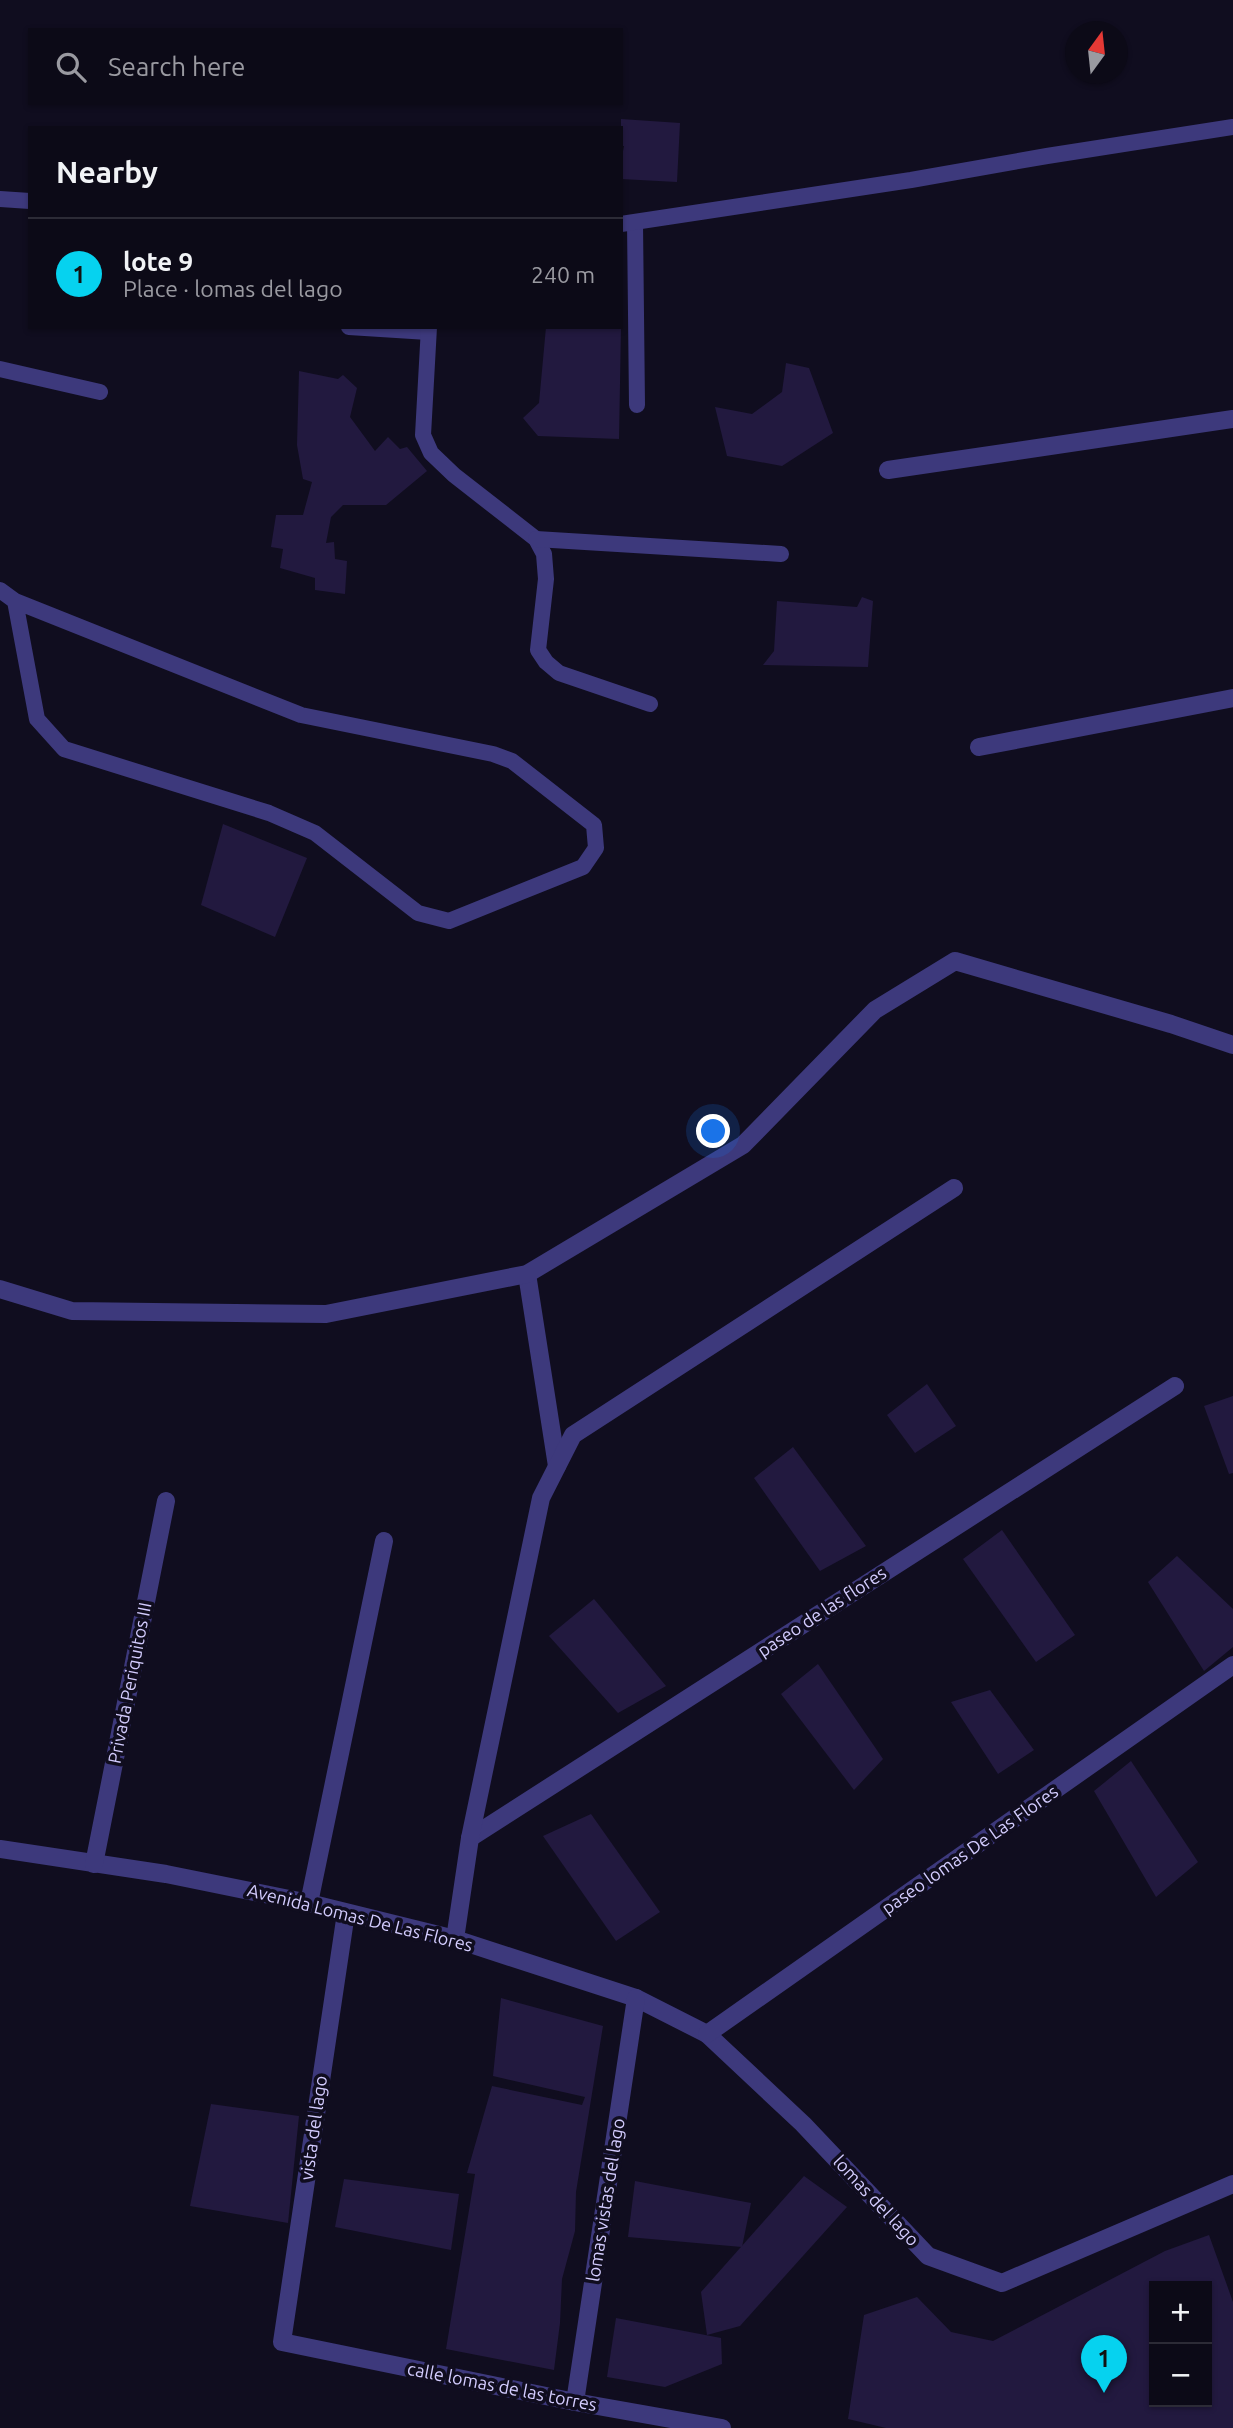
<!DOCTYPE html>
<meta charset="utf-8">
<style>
body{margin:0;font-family:Ubuntu,sans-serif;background:#1a1824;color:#f1f3f6}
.controls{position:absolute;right:21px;bottom:21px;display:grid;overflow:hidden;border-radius:0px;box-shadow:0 2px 5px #0004}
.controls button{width:63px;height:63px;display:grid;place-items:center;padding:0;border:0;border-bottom:2px solid #2c2b36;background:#0c0a17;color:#f1f3f6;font:35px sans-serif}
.compass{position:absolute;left:1065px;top:21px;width:63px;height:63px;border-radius:50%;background:#0c0a17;box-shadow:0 2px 5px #0004;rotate:15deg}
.you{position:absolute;left:714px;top:1132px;width:24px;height:24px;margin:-18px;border:5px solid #fff;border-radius:50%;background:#1a73e8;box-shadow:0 0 0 10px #1a73e833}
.badge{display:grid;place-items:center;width:46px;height:46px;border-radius:50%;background:#06d2ef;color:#111;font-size:23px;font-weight:700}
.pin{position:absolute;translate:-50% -58px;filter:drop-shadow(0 2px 4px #0008)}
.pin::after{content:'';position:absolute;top:37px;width:24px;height:21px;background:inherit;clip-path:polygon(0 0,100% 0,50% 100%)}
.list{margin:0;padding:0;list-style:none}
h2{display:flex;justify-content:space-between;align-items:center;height:91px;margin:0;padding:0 28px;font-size:30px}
h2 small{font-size:23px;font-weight:400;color:#9a9aa1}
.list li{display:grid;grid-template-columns:46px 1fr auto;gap:21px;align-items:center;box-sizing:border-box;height:112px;padding:0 28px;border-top:2px solid #2c2b36}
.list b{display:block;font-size:26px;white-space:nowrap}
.list p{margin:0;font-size:23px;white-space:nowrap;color:#9a9aa1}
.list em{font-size:23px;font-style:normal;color:#9a9aa1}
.icon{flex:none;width:38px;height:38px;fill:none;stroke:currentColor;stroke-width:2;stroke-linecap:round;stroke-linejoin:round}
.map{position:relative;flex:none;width:1233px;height:2428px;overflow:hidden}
.search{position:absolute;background:#0c0a17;box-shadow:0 2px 5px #0004;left:28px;top:28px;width:595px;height:77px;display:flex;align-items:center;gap:18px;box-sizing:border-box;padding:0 24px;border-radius:0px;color:#9a9aa1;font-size:26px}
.panel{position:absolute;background:#0c0a17;box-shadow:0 2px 5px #0004;left:28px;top:126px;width:595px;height:203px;border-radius:0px}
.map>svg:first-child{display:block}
.building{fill:#22193f;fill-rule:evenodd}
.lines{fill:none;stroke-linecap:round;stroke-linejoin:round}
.lane{stroke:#3d397c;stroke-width:16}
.street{stroke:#3d397c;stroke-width:18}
.labels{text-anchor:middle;stroke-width:7;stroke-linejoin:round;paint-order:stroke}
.street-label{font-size:18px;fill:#d3ccfe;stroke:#100d1f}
</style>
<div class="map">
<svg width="1233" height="2428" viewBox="0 0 1233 2428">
<rect width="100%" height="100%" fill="#100d1f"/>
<!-- building -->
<g class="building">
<polygon points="621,119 680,123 677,182 621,179 621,151 623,151 624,146 621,146"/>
<polygon points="546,327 621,327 619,439 538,436 523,418 539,403"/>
<polygon points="786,363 809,368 833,433 782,466 727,456 715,407 752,414 782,392"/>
<polygon points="299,371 338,379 343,375 357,388 350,417 375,451 388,437 400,449 407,447 427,471 386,505 343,505 331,517 326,543 334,542 335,559 347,561 345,594 315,590 315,578 280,568 283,549 271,547 276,515 303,515 312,482 303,479 297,445"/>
<polygon points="862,597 873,601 868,667 763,665 774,651 777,601 857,607"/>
<polygon points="223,824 307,858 275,937 201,905"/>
<polygon points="927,1384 956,1426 915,1453 887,1415"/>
<polygon points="1233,1396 1233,1473 1229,1474 1204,1406"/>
<polygon points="793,1447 866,1546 820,1571 754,1478"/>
<polygon points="1002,1530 1075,1635 1036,1662 963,1559"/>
<polygon points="1177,1556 1233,1609 1233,1647 1204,1671 1148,1582"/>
<polygon points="594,1599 666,1686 618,1713 549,1636"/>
<polygon points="818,1664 883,1759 854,1790 781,1694"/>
<polygon points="990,1690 1034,1750 998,1774 951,1702"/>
<polygon points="1131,1761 1198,1862 1156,1897 1094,1791"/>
<polygon points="591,1814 660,1912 616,1941 543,1836"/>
<polygon points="501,1998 603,2026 576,2192 575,2231 562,2279 560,2323 554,2370 446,2349 475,2174 467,2173 492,2086 582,2105 585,2097 493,2076"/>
<polygon points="211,2104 299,2116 288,2223 190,2206"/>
<polygon points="804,2176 847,2207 740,2326 707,2335 701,2292"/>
<polygon points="344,2179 459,2194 451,2250 335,2227"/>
<polygon points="635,2181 751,2203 742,2247 628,2237"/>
<path d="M 1209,2235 L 1233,2302 L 1233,2428 L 886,2428 L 848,2419 L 864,2315 L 917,2297 L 951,2332 L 993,2341 L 1165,2251 ZM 1154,2286 L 1207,2286 L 1207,2402 L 1154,2402 Z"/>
<polygon points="616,2318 721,2338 722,2364 665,2387 607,2377"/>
</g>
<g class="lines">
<!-- lane -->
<g class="lane">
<polyline points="0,199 30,201"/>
<polyline points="635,223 637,405"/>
<polyline points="621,224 911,180 1047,156 1233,127"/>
<polyline points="349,327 428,332"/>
<polyline points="429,327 423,435 431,453 454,475 536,539 544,554 546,579 538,650 546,662 559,673 650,704"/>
<polyline points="0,369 100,392"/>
<polyline points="536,539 781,554"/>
<polyline points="0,590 15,601 37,719 64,749 269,813 315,833 418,913 449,921 583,867 596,848 594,825 512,761 493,754 301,715 15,601"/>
</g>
<!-- street -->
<g class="street">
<polyline points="888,470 1233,419"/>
<polyline points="979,747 1233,698"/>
<polyline points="527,1274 557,1466"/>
<polyline points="0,1289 72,1311 326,1314 527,1274 743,1145 875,1010 955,961 1171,1024 1233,1045"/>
<polyline points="470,1838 1175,1386"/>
<polyline points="0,1849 166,1874 309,1903 455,1939 636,1998 707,2034 803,2124 928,2256 1002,2283 1233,2184"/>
<polyline points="94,1864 166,1501"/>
<polyline points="309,1903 384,1541"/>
<polyline points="346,1913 282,2342 575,2402 722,2428"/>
<polyline points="455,1939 470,1838 541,1498 573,1435 954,1188"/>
<polyline points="707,2034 1233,1665"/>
<polyline points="575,2402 636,1998"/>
</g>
</g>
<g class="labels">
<!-- street labels -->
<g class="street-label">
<text transform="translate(822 1612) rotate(-33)" y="6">paseo de las flores</text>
<text transform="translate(130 1683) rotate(-79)" y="6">Privada Periquitos III</text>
<text transform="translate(970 1850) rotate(-35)" y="6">paseo lomas De Las Flores</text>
<text transform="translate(360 1918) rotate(14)" y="6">Avenida Lomas De Las Flores</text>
<text transform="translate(314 2128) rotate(-82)" y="6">vista del lago</text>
<text transform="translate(606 2200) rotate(-81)" y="6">lomas vistas del lago</text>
<text transform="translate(876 2201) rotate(47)" y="6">lomas del lago</text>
<text transform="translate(502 2387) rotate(11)" y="6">calle lomas de las torres</text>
</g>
</g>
</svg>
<div class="controls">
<button>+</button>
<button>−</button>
</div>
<svg class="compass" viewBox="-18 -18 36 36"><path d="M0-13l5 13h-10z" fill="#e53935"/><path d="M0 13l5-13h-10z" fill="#9a9aa1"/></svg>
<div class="you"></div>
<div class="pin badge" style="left:1104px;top:2393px">1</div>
<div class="search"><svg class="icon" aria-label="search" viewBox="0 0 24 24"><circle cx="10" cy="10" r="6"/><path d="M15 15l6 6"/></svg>Search here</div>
<section class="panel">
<h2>Nearby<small></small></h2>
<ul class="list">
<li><span class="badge">1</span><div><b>lote 9</b><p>Place · lomas del lago</p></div><em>240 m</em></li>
</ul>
</section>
</div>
